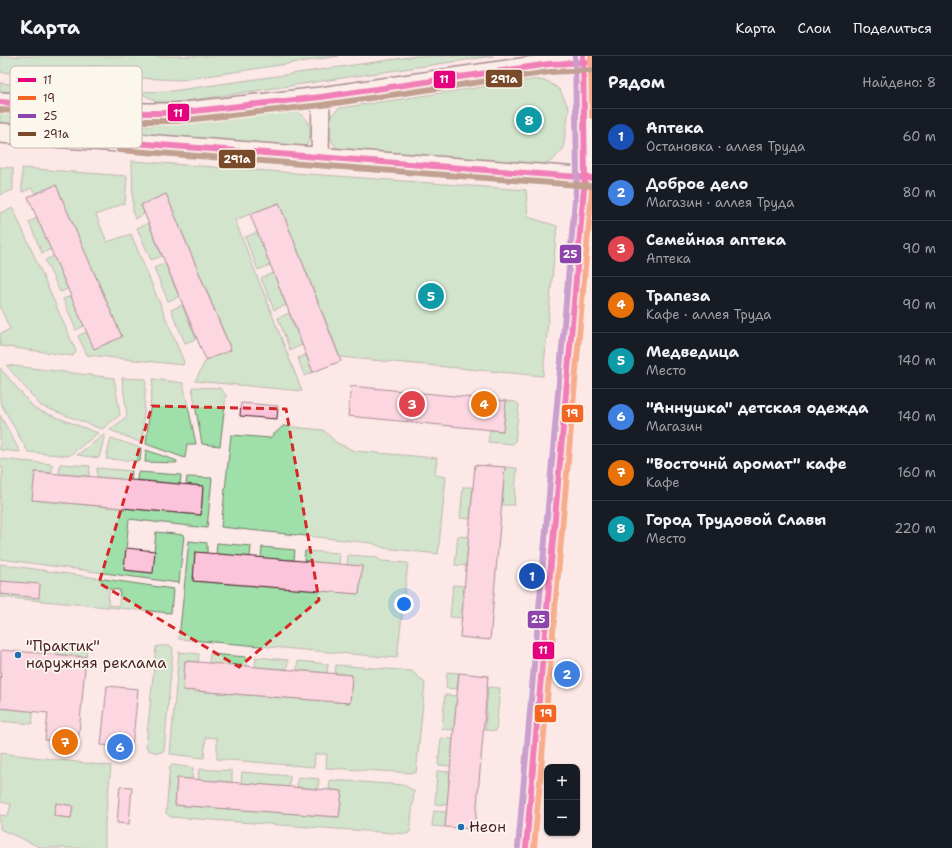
<!DOCTYPE html>
<html lang="ru">
<meta charset="utf-8">
<style>
body{margin:0;font-family:"Shantell Sans",sans-serif;background:#20242c;color:#f1f3f6}
.controls{position:absolute;right:12px;bottom:12px;display:grid;overflow:hidden;border-radius:8px;box-shadow:0 1px 3px #0004}
.controls button{width:36px;height:36px;display:grid;place-items:center;padding:0;border:0;border-bottom:1px solid #363941;background:#171b24;color:#f1f3f6;font:20px sans-serif}
.you{position:absolute;left:404px;top:548px;width:14px;height:14px;margin:-10px;border:3px solid #fff;border-radius:50%;background:#1a73e8;box-shadow:0 0 0 6px #1a73e833}
.badge{display:grid;place-items:center;width:26px;height:26px;border-radius:50%;background:#ea580c;color:#fff;font-size:13px;font-weight:700}
.pin{position:absolute;translate:-50% -50%;border:2px solid #fff;box-shadow:0 1px 4px #0006}
.list{margin:0;padding:0;list-style:none}
h2{display:flex;justify-content:space-between;align-items:center;height:52px;margin:0;padding:0 16px;font-size:17px}
h2 small{font-size:13px;font-weight:400;color:#9ea1a6}
.list li{display:grid;grid-template-columns:26px 1fr auto;gap:12px;align-items:center;box-sizing:border-box;height:56px;padding:0 16px;border-top:1px solid #363941}
.list b{display:block;font-size:15px;white-space:nowrap}
.list p{margin:0;font-size:13px;white-space:nowrap;color:#9ea1a6}
.list em{font-size:13px;font-style:normal;color:#9ea1a6}
.map{position:relative;flex:none;width:592px;height:792px;overflow:hidden}
header{display:flex;align-items:center;gap:24px;box-sizing:border-box;height:56px;padding:0 20px;background:#171b24;border-bottom:1px solid #363941}
header strong{font-size:19px}
nav{display:flex;gap:22px;margin-inline-start:auto;font-size:14px}
main{display:flex}
aside{flex:1;background:#171b24}
.map>svg:first-child{display:block}
.green{fill:#9fdfa9;stroke:#747f6a;fill-rule:evenodd}
.building{fill:#fcc4da;stroke:#4a1f2b}
.lines{fill:none;stroke-linecap:round;stroke-linejoin:round}
.tertiary-casing{stroke:#4a1f2b;stroke-width:20}
.secondary-casing{stroke:#4a1f2b;stroke-width:22}
.tertiary{stroke:#fbf7ec;stroke-width:17}
.secondary{stroke:#fbf7ec;stroke-width:19}
.bus-1-casing{stroke:#fbf7ec;stroke-width:9}
.bus-2-casing{stroke:#fbf7ec;stroke-width:9}
.bus-3-casing{stroke:#fbf7ec;stroke-width:9}
.bus-4-casing{stroke:#fbf7ec;stroke-width:9}
.bus-1{stroke:#e5007d;stroke-width:6}
.bus-2{stroke:#f26522;stroke-width:6}
.bus-3{stroke:#8e44ad;stroke-width:6}
.bus-4{stroke:#7a4b2a;stroke-width:6}
.marked{fill:none;stroke:#d62828;stroke-width:3;stroke-dasharray:8 5;stroke-linejoin:round}
.poi-dot{fill:#1f6fb2;stroke:#fbf7ec;stroke-width:1.5}
.labels{text-anchor:middle;stroke-width:3.5;stroke-linejoin:round;paint-order:stroke}
.poi-label{font-size:15px;fill:#4a1f2b;stroke:#fbf7ec;text-anchor:start}
.key{fill:#fbf7ec;stroke:#c6b6b2;stroke-width:1}
.key-label{font-size:11px;fill:#4a1f2b}
.line-badge{stroke:#fbf7ec;stroke-width:1.5}
.badge-label{font-size:11px;text-anchor:middle;font-weight:bold;fill:#fff}
</style>
<header>
<strong>Карта</strong>
<nav><a>Карта</a><a>Слои</a><a>Поделиться</a></nav>
</header>
<main>
<div class="map">
<svg width="592" height="792" viewBox="0 0 592 792">
<rect width="100%" height="100%" fill="#fbe8e7"/>
<filter id="ink" filterUnits="userSpaceOnUse"><feTurbulence type="fractalNoise" baseFrequency=".025" numOctaves="2"/><feDisplacementMap in="SourceGraphic" scale="8" xChannelSelector="R" yChannelSelector="G"/><feConvolveMatrix kernelMatrix="1 2 1 2 8 2 1 2 1" color-interpolation-filters="sRGB"/></filter>
<g filter="url(#ink)">
<!-- green -->
<g class="green">
<polygon points="0,0 339,0 181,24 116,21 117,12 89,10 88,19 32,19 0,16"/>
<polygon points="417,0 493,0 179,46 157,46 139,36 172,35"/>
<path d="M 535,23 L 549,26 L 560,34 L 569,53 L 563,93 L 553,104 L 542,108 L 469,108 L 344,99 C 328,85 328,79 331,59 L 340,52 Z"/>
<polygon points="0,27 22,29 22,37 0,35"/>
<path d="M 294,55 C 312,60 315,81 303,94 L 0,70 L 0,58 L 147,70 L 222,64 Z"/>
<polygon points="132,105 526,134 528,161 557,170 543,320 340,301 279,147 235,164 302,335 195,325 206,304 231,293 166,138 141,149 144,158 135,163 133,157"/>
<polygon points="0,111 13,112 13,134 0,139"/>
<polygon points="22,112 127,120 125,147 96,159 107,186 131,178 184,306 183,309 87,299 78,280 87,276 122,281 56,129 35,138 32,132 22,136"/>
<polygon points="13,152 76,295 73,300 0,290 0,278 10,273 0,251 0,157"/>
<polygon points="37,162 51,193 42,197 29,166"/>
<polygon points="148,167 162,200 151,204 137,172"/>
<polygon points="258,176 270,209 258,214 245,181"/>
<polygon points="54,200 68,233 60,236 45,204"/>
<polygon points="165,207 179,241 168,245 154,212"/>
<polygon points="274,217 286,249 274,254 261,222"/>
<polygon points="71,240 84,270 76,274 63,243"/>
<polygon points="182,249 196,283 185,287 171,254"/>
<polygon points="289,257 302,289 290,294 278,262"/>
<polygon points="306,299 313,316 304,320 298,302"/>
<polygon points="6,309 114,322 120,359 102,373 41,350"/>
<polygon points="0,312 35,353 98,377 69,400 28,396 0,346"/>
<polygon points="122,322 146,323 142,387 110,374 127,360"/>
<polygon points="153,323 183,327 196,388 187,388 185,402 146,388"/>
<polygon points="192,331 220,332 226,339 220,390 202,388"/>
<polygon points="506,345 516,346 519,349 515,386 512,388 488,386 490,374 503,375"/>
<polygon points="0,359 20,396 0,394"/>
<polygon points="283,370 323,374 337,387 355,395 437,402 435,419 446,421 438,498 384,492 372,487 221,471 231,379 270,382"/>
<polygon points="105,378 99,402 77,399"/>
<polygon points="111,382 141,392 140,405 106,403"/>
<polygon points="146,394 177,405 177,406 176,407 145,406"/>
<polygon points="0,403 52,408 52,417 35,416 33,444 201,459 203,430 186,428 187,421 212,422 207,472 129,463 124,514 152,517 156,476 184,479 179,527 0,503 0,443 3,412 0,411"/>
<polygon points="60,408 90,410 89,420 59,418"/>
<polygon points="505,411 517,412 514,449 502,449"/>
<polygon points="97,412 132,415 131,424 97,421"/>
<polygon points="138,416 181,419 180,428 137,424"/>
<polygon points="463,431 473,431 470,463 460,462"/>
<polygon points="458,480 469,481 466,510 455,509"/>
<polygon points="189,485 207,487 207,497 195,497 193,525 359,538 362,510 347,509 348,499 376,501 381,505 408,507 397,602 179,583"/>
<polygon points="217,487 251,490 250,501 216,498"/>
<polygon points="262,491 295,494 294,504 261,502"/>
<polygon points="305,495 340,497 339,508 304,505"/>
<path d="M 0,508 L 173,533 L 171,557 L 0,541 L 0,538 L 10,538 L 11,526 L 0,525 ZM 109,533 L 120,534 L 119,550 L 108,549 Z"/>
<polygon points="453,529 464,530 462,562 450,561"/>
<polygon points="158,590 171,590 173,593 164,695 158,697 148,694 146,689 156,591"/>
<polygon points="55,591 87,594 86,601 55,598"/>
<polygon points="179,596 199,598 198,606 185,605 183,634 350,647 352,619 335,617 336,609 412,615 425,627 416,717 326,712 327,698 315,698 314,711 217,703 217,682 206,681 204,702 170,698"/>
<polygon points="210,598 247,601 246,610 209,607"/>
<polygon points="256,601 288,604 287,613 255,611"/>
<polygon points="298,605 328,608 327,617 297,614"/>
<polygon points="447,616 459,617 457,633 446,632"/>
<polygon points="30,630 34,650 32,668 0,665 0,652 27,655"/>
<polygon points="488,631 500,632 496,675 485,674"/>
<polygon points="445,639 457,640 454,674 442,673"/>
<polygon points="441,682 453,683 451,710 438,709"/>
<path d="M 0,697 L 111,710 L 105,767 L 105,792 L 42,792 L 0,773 L 0,759 L 8,760 L 11,748 L 0,746 ZM 56,747 L 73,750 L 71,762 L 54,760 Z"/>
<polygon points="173,709 193,712 192,723 177,722 175,749 339,761 342,735 329,733 330,724 404,729 414,735 410,776 407,778 170,761 166,757 170,710"/>
<polygon points="199,713 232,715 232,726 198,724"/>
<polygon points="437,715 450,716 447,749 435,748"/>
<polygon points="242,716 290,720 289,731 241,727"/>
<polygon points="298,721 319,723 318,733 297,731"/>
<polygon points="434,755 447,756 445,771 432,770"/>
</g>
<!-- building -->
<g class="building">
<polygon points="56,129 122,281 94,293 28,141"/>
<polygon points="166,138 231,294 206,304 141,149"/>
<polygon points="279,147 341,305 313,316 250,158"/>
<polygon points="351,330 506,345 503,375 348,360"/>
<polygon points="241,347 278,350 277,363 240,360"/>
<polygon points="475,409 505,411 490,584 460,581"/>
<polygon points="35,416 203,430 201,459 32,444"/>
<polygon points="126,492 155,495 153,517 124,514"/>
<polygon points="195,496 362,510 359,538 193,525"/>
<polygon points="0,525 40,528 39,542 0,538"/>
<polygon points="1,594 86,601 78,687 45,684 48,657 0,652"/>
<polygon points="185,605 352,619 350,647 183,634"/>
<polygon points="459,617 488,620 475,773 445,771"/>
<polygon points="107,630 138,633 132,692 101,689"/>
<polygon points="177,722 342,735 339,761 175,749"/>
<polygon points="120,730 132,731 129,768 117,767"/>
<polygon points="56,747 73,750 71,762 54,760"/>
</g>
<g class="lines">
<!-- tertiary casing -->
<g class="tertiary-casing">
<g id="tertiary">
<polyline points="320,102 321,41"/>
<polyline points="526,792 544,600 585,121"/>
</g>
</g>
<!-- secondary casing -->
<g class="secondary-casing">
<g id="secondary">
<polyline points="583,0 585,121"/>
<polyline points="0,46 145,57 176,57 321,41 549,8 592,6"/>
<polyline points="0,77 592,122"/>
</g>
</g>
<!-- tertiary -->
<use href="#tertiary" class="tertiary"/>
<!-- secondary -->
<use href="#secondary" class="secondary"/>
<!-- bus-1 casing -->
<g class="bus-1-casing">
<g id="bus-1">
<polyline points="0,46 145,57 176,57 321,41 549,8 592,6"/>
<polyline points="120,86 592,122"/>
<polyline points="526,792 585,121 583,0"/>
</g>
</g>
<!-- bus-2 casing -->
<g class="bus-2-casing">
<g id="bus-2">
<polyline points="591,0 592,60"/>
<polyline points="534,792 592,133"/>
</g>
</g>
<!-- bus-3 casing -->
<g class="bus-3-casing">
<polyline id="bus-3" points="518,791 577,121 575,0"/>
</g>
<!-- bus-4 casing -->
<g class="bus-4-casing">
<g id="bus-4">
<polyline points="0,54 144,65 177,65 322,49 550,16 592,14"/>
<polyline points="119,94 591,130"/>
</g>
</g>
<!-- bus-1 -->
<use href="#bus-1" class="bus-1"/>
<!-- bus-2 -->
<use href="#bus-2" class="bus-2"/>
<!-- bus-3 -->
<use href="#bus-3" class="bus-3"/>
<!-- bus-4 -->
<use href="#bus-4" class="bus-4"/>
</g>
</g>
<!-- marked area -->
<path d="M0 0H592V792H0ZM 152,350 L 286,353 L 319,544 L 239,611 L 99,527 Z" fill="#fbe8e7" fill-opacity=".55" fill-rule="evenodd"/>
<path class="marked" d="M 152,350 L 286,353 L 319,544 L 239,611 L 99,527 Z"/>
<!-- markers -->
<g class="poi-dot">
<circle cx="18" cy="599" r="4"/>
<circle cx="461" cy="771" r="4"/>
</g>
<g class="labels">
<!-- poi labels -->
<g class="poi-label">
<text x="26" y="595">"Практик"<tspan x="26" dy="17">наружняя реклама</tspan></text>
<text x="469" y="776">Неон</text>
</g>
</g>
<!-- legend -->
<rect x="10" y="10" width="132" height="82" rx="6" class="key"/>
<rect x="18" y="22" width="18" height="4" fill="#e5007d"/>
<rect x="18" y="40" width="18" height="4" fill="#f26522"/>
<rect x="18" y="58" width="18" height="4" fill="#8e44ad"/>
<rect x="18" y="76" width="18" height="4" fill="#7a4b2a"/>
<g class="key-label">
<text x="43" y="28">11</text>
<text x="43" y="46">19</text>
<text x="43" y="64">25</text>
<text x="43" y="82">291а</text>
</g>
<g class="line-badge">
<rect x="485" y="13" width="38" height="19" rx="4" fill="#7a4b2a"/>
<rect x="433" y="14" width="23" height="19" rx="4" fill="#e5007d"/>
<rect x="167" y="47" width="23" height="19" rx="4" fill="#e5007d"/>
<rect x="218" y="93" width="38" height="20" rx="4" fill="#7a4b2a"/>
<rect x="559" y="188" width="23" height="20" rx="4" fill="#8e44ad"/>
<rect x="561" y="348" width="23" height="19" rx="4" fill="#f26522"/>
<rect x="527" y="554" width="23" height="19" rx="4" fill="#8e44ad"/>
<rect x="532" y="585" width="23" height="19" rx="4" fill="#e5007d"/>
<rect x="534" y="648" width="23" height="19" rx="4" fill="#f26522"/>
</g>
<g class="badge-label">
<text x="504" y="27">291а</text>
<text x="444" y="27">11</text>
<text x="178" y="61">11</text>
<text x="237" y="107">291а</text>
<text x="570" y="202">25</text>
<text x="572" y="361">19</text>
<text x="538" y="567">25</text>
<text x="543" y="598">11</text>
<text x="546" y="661">19</text>
</g>
</svg>
<div class="controls">
<button>+</button>
<button>−</button>
</div>
<div class="you"></div>
<div class="pin badge" style="left:532px;top:520px;background:#1a4fb4">1</div>
<div class="pin badge" style="left:567px;top:618px;background:#3f7fe0">2</div>
<div class="pin badge" style="left:412px;top:348px;background:#e0444e">3</div>
<div class="pin badge" style="left:484px;top:348px;background:#e8710a">4</div>
<div class="pin badge" style="left:431px;top:240px;background:#0f9aa8">5</div>
<div class="pin badge" style="left:120px;top:691px;background:#3f7fe0">6</div>
<div class="pin badge" style="left:65px;top:686px;background:#e8710a">7</div>
<div class="pin badge" style="left:529px;top:64px;background:#0f9aa8">8</div>
</div>
<aside>
<h2>Рядом<small>Найдено: 8</small></h2>
<ul class="list">
<li><span class="badge" style="background:#1a4fb4">1</span><div><b>Аптека</b><p>Остановка · аллея Труда</p></div><em>60 m</em></li>
<li><span class="badge" style="background:#3f7fe0">2</span><div><b>Доброе дело</b><p>Магазин · аллея Труда</p></div><em>80 m</em></li>
<li><span class="badge" style="background:#e0444e">3</span><div><b>Семейная аптека</b><p>Аптека</p></div><em>90 m</em></li>
<li><span class="badge" style="background:#e8710a">4</span><div><b>Трапеза</b><p>Кафе · аллея Труда</p></div><em>90 m</em></li>
<li><span class="badge" style="background:#0f9aa8">5</span><div><b>Медведица</b><p>Место</p></div><em>140 m</em></li>
<li><span class="badge" style="background:#3f7fe0">6</span><div><b>&quot;Аннушка&quot; детская одежда</b><p>Магазин</p></div><em>140 m</em></li>
<li><span class="badge" style="background:#e8710a">7</span><div><b>&quot;Восточнй аромат&quot; кафе</b><p>Кафе</p></div><em>160 m</em></li>
<li><span class="badge" style="background:#0f9aa8">8</span><div><b>Город Трудовой Славы</b><p>Место</p></div><em>220 m</em></li>
</ul>
</aside>
</main>
